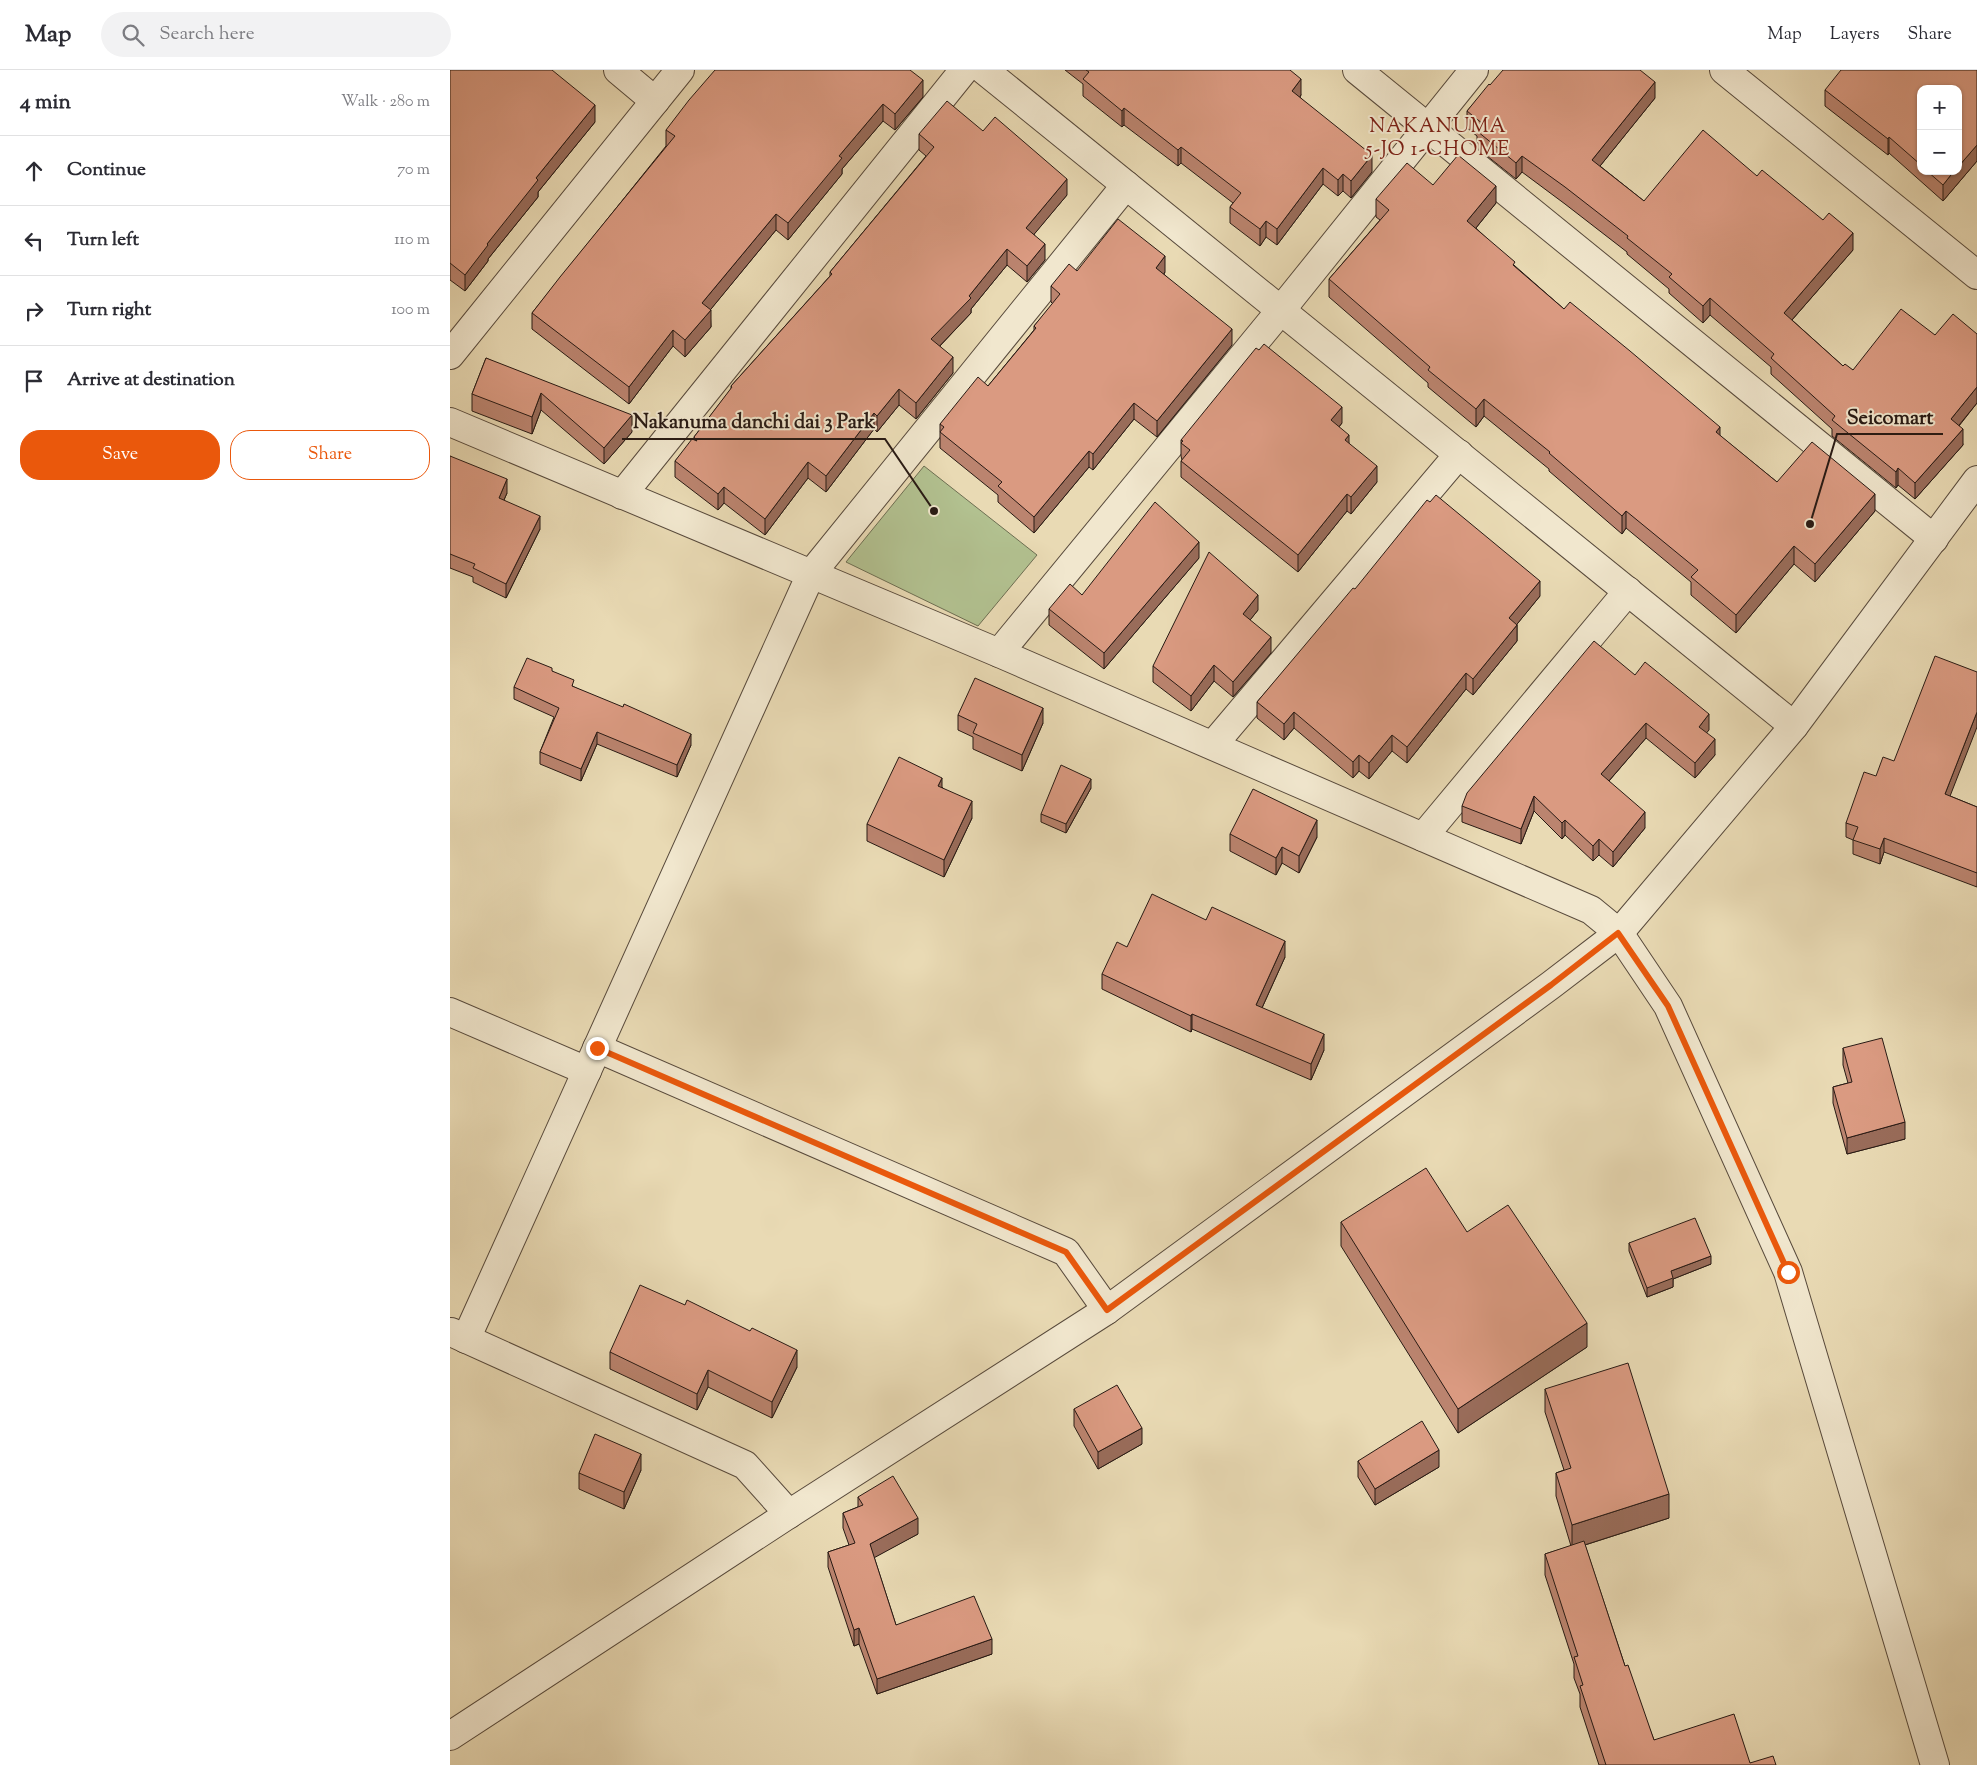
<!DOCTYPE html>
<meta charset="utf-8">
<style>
body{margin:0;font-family:"Sorts Mill Goudy",serif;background:#f2f2f3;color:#2b2b33}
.controls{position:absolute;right:15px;top:15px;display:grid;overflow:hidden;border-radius:10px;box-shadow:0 1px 4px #0004}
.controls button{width:45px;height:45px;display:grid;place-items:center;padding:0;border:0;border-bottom:1px solid #e1e1e2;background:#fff;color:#2b2b33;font:25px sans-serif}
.stop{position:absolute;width:15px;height:15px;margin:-11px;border:4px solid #ea580c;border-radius:50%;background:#fff}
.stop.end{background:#ea580c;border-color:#fff;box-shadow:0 1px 5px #0008}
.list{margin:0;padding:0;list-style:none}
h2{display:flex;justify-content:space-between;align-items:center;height:65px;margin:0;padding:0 20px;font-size:21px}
h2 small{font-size:16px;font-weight:400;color:#7c7c81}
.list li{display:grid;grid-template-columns:32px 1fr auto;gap:15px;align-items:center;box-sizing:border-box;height:70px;padding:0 20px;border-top:1px solid #e1e1e2}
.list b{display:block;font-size:19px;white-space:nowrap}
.list em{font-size:16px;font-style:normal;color:#7c7c81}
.actions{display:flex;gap:10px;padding:15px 20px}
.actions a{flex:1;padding:11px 0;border:1px solid #ea580c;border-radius:20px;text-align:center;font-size:18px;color:#ea580c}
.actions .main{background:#ea580c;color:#fff}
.icon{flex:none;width:28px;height:28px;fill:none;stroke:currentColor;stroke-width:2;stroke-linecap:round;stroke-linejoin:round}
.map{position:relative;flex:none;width:1527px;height:1695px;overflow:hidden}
header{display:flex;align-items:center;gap:30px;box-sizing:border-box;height:70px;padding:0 25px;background:#fff;border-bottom:1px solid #e1e1e2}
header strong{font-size:24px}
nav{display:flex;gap:28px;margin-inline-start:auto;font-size:18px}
.search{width:350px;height:45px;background:#f2f2f3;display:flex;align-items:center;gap:12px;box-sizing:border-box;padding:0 18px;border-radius:28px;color:#7c7c81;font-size:19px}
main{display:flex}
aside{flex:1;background:#fff}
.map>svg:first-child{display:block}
.green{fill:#b2c190;stroke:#6d6e52}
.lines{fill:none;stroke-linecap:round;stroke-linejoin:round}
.minor-casing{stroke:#584a3c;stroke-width:30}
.tertiary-casing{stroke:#584a3c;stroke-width:30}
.minor{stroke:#f1e7ce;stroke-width:28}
.tertiary{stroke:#f1e7ce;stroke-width:28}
.wall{fill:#bb846f;stroke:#281a14;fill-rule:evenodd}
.shaded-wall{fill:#996c5a;stroke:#281a14}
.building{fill:#da9a81;stroke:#281a14}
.route{stroke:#ea580c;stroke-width:6}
.labels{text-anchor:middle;stroke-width:4;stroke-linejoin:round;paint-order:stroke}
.neighbourhood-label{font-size:20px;letter-spacing:1px;fill:#7a1f14;stroke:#f1e7ce}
.leader{fill:none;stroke:#281a14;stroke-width:2}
.callout-dot{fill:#281a14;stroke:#f1e7ce;stroke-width:2}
.callout-label{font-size:20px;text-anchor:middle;font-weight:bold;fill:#281a14;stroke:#f1e7ce;stroke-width:4;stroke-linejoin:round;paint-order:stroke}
</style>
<header>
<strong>Map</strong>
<div class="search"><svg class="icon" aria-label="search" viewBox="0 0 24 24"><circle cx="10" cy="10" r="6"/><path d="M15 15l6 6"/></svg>Search here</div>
<nav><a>Map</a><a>Layers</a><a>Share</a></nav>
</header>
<main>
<aside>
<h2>4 min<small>Walk · 280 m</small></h2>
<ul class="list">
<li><svg class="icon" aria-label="ahead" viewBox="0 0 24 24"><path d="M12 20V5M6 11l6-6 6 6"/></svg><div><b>Continue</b></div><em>70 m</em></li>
<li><svg class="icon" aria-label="left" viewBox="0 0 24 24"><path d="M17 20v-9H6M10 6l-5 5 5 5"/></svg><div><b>Turn left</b></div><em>110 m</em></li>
<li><svg class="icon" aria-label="right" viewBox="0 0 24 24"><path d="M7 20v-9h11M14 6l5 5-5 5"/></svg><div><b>Turn right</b></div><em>100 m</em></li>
<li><svg class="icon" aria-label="arrive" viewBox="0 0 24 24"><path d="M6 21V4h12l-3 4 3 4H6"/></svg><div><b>Arrive at destination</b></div></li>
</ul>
<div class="actions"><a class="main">Save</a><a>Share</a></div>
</aside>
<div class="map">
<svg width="1527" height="1695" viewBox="0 0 1527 1695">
<rect width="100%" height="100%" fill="#e9dab4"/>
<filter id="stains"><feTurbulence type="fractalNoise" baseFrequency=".004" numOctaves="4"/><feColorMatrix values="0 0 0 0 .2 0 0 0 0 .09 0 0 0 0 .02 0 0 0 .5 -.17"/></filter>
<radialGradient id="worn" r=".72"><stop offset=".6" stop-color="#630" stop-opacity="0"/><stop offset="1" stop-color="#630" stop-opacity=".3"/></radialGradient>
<!-- green -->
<polygon class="green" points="474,396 587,485 528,556 396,492"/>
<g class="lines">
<!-- minor casing -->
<g class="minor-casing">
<g id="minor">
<polyline points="168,0 205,31"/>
<polyline points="534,0 1344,656"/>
<polyline points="907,0 1484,469"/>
<polyline points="1274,0 1527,205"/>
<polyline points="0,285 230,0"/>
<polyline points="0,352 549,583 1141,840 1169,863"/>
<polyline points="172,425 514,0"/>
<polyline points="549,583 831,240 1024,0"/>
<polyline points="763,675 1009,384"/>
<polyline points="973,767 1178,521"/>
<polyline points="0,942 137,1001"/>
<polyline points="147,978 616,1182 657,1240"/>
<polyline points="1,1262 295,1395 339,1444"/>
<polyline points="16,1269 361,504 676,115"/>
</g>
</g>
<!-- tertiary casing -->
<g class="tertiary-casing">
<g id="tertiary">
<polyline points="1169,863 1218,936 1338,1202 1485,1695"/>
<polyline points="0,1666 339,1444 657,1240 1101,915 1169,863 1344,656 1527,410"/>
</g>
</g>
<!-- minor -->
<use href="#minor" class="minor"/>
<!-- tertiary -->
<use href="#tertiary" class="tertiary"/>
</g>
<!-- wall -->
<g class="wall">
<polygon points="0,0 145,52 88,122 88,127 38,189 38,191 15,221 0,210"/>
<polygon points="615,0 840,0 851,25 850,27 922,102 901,128 893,121 888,126 873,114 827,175 816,167 810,176 780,153 780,137 783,133 731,93 728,96 674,55 672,57 633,26 633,14"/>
<path d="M 1527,0 L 1527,91 L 1493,131 L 1439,83 L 1438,85 L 1375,36 L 1375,20 ZM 1471,19 L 1508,101 L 1471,101 Z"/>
<polygon points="1040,15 1205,28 1150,96 1194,131 1307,106 1403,180 1342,250 1393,296 1403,300 1485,265 1527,264 1527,333 1509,356 1513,375 1465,429 1448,415 1446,418 1382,366 1382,359 1321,304 1321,297 1260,245 1253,253 1219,223 1219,219 1177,184 1177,182 1115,134 1072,102 1066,109 1027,78 1027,66 1017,58 1017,41"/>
<polygon points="473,27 445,60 433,51 392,99 392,104 338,170 326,160 260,240 261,257 235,287 223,276 179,334 82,259 82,243 216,76 216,60"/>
<polygon points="533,61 617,125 584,164 595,190 577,212 557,195 521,239 521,243 490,276 503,303 466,349 449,335 427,362 424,359 376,422 358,408 315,465 274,433 268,440 225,407 225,391 244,370 244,367 281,319 281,316 380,206 380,202 476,86 469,80 469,64"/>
<polygon points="983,115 1046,133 1026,158 1065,196 1114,239 1327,412 1425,441 1365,512 1344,494 1286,563 1241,525 1241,512 1176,458 1172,464 1099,401 1099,399 1034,346 1026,357 978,317 978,313 879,227 879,209 930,150 926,147 926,129"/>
<polygon points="627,201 715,202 714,204 782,275 707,367 684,349 643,400 639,397 584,463 548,432 548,425 490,378 490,354 538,316 584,260 584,256 603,234 601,232 601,216"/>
<polygon points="36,288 182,362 154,394 91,340 82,364 22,341 22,324"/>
<polygon points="892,353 889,357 899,373 927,412 901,444 897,441 848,502 731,407 731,391 732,390 731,386 731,370"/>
<polygon points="0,386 57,423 54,430 90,459 56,528 23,512 23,507 0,498"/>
<polygon points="749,488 654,599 599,555 599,539 632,525"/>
<polygon points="905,519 1090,526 1067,554 1067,571 1023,625 1016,619 957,693 942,681 919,709 909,701 903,708 844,658 834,670 807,648 807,632"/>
<polygon points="808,540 800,550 821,583 783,627 764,611 741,641 703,612 703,596"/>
<polygon points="102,601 124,617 241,675 227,707 147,674 131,711 90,694 90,682 104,647 64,629 64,617"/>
<polygon points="1185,605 1259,660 1256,663 1265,685 1245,708 1196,668 1159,711 1195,758 1163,797 1149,785 1143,791 1115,765 1112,769 1084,741 1071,774 1012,752 1012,736"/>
<polygon points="508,645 593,653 572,701 523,679 523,667 508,660"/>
<polygon points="1426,706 1500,726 1527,737 1527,817 1434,782 1430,794 1403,784 1403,770 1396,767 1396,753"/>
<polygon points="492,717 522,748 494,807 417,771 417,754"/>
<polygon points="641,718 616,763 591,752 591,744"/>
<polygon points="780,764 867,767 849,803 832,793 826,805 780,781"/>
<polygon points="756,850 835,887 812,938 874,980 861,1010 742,959 741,962 652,919 652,904 677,877"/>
<polygon points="1393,978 1455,1069 1397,1084 1383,1033 1383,1017 1398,1013 1393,995"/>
<polygon points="891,1152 1017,1162 1137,1277 1008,1363 891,1176"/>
<polygon points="1179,1173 1261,1194 1223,1209 1223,1217 1197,1227 1179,1181"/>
<polygon points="160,1282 347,1297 322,1348 258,1317 247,1340 160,1299"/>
<polygon points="1095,1319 1219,1448 1135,1475 1175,1596 1204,1670 1300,1693 1326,1695 1149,1695 1130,1637 1130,1624 1124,1608 1124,1594 1095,1505 1095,1484 1121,1476 1106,1426 1106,1403 1114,1400 1095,1342"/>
<polygon points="624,1339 692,1374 648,1399 624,1356"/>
<polygon points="908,1391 989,1397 925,1435 908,1407"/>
<polygon points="191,1400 174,1439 129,1419 129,1403"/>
<polygon points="408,1427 468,1464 424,1487 446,1555 542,1584 427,1624 409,1574 404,1576 378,1497 378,1482 399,1475 393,1458 393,1443 408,1437"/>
</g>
<!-- shaded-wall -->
<g class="shaded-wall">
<polygon points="851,9 851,25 842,37 842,21"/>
<polygon points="473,10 473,27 445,60 445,44"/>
<polygon points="1205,12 1205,28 1142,106 1142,90"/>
<polygon points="433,34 433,51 392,99 392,104 338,170 338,153 389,86"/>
<polygon points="145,35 145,52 88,122 88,127 38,189 38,191 15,221 15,205 37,174 86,108"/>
<polygon points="674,38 674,55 672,57 672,41"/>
<polygon points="1439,67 1439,83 1438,85 1438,69"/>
<polygon points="1527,75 1527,91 1493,131 1493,115 1504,101 1508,101 1508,97"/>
<polygon points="731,77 731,93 728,96 728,80"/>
<polygon points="922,85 922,102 901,128 901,111"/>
<polygon points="1072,86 1072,102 1066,109 1066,93"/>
<polygon points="873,98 873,114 827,175 827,159"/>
<polygon points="893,104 893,121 888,126 888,110"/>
<polygon points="617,109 617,125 576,174 576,158"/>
<polygon points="1046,116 1046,133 1017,169 1017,151"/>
<polygon points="326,144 326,160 252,250 252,233"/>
<polygon points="816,151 816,167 810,176 810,159"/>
<polygon points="1403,163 1403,180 1334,259 1334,243"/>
<polygon points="595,174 595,190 577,212 577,196"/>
<polygon points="557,179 557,195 521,239 521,243 481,285 481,269 519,226"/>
<polygon points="715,186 715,202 706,214 706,198"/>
<polygon points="1260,228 1260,245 1253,253 1253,236"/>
<polygon points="261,240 261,257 235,287 235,270"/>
<polygon points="782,259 782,275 707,367 707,351"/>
<polygon points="223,260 223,276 179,334 179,317"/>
<polygon points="503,287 503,303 466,349 466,333"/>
<polygon points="1527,317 1527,333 1501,365 1501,349"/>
<polygon points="449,319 449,335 427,362 427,346"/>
<polygon points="91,323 91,340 82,364 82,347"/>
<polygon points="1034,329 1034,346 1026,357 1026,339"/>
<polygon points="684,333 684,349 643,400 643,384"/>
<polygon points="892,337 892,353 881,366 881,350"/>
<polygon points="424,343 424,359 376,422 376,406"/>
<polygon points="182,345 182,362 154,394 154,378"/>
<polygon points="1270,357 1270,375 1266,362"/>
<polygon points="1513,359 1513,375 1465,429 1465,413"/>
<polygon points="899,365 899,381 895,370"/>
<polygon points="639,381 639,397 584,463 584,447"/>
<polygon points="358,392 358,408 315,465 315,449"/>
<polygon points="927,396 927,412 901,444 901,427"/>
<polygon points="1448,398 1448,415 1446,418 1446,402"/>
<polygon points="57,409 57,423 49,441 49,428"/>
<polygon points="274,417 274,433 268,440 268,424"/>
<polygon points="897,424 897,441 848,502 848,485"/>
<polygon points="1425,424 1425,441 1365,512 1365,494"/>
<polygon points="1176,441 1176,458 1172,464 1172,446"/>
<polygon points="90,446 90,459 56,528 56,514"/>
<polygon points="749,472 749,488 654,599 654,583"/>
<polygon points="1344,476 1344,494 1286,563 1286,545"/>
<polygon points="1090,511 1090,526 1059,564 1059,548"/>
<polygon points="808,525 808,540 793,559 793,544"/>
<polygon points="1067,555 1067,571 1023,625 1023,609"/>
<polygon points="821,567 821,583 783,627 783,612"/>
<polygon points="764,595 764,611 741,641 741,626"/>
<polygon points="1016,603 1016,619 957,693 957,677"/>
<polygon points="593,638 593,653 572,701 572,685"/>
<polygon points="844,642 844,658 834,670 834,654"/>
<polygon points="1527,642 1527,657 1495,739 1495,724"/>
<polygon points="1259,644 1259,660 1249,672 1249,657"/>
<polygon points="1196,653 1196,668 1151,720 1151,704"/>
<polygon points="147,662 147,674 131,711 131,699"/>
<polygon points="241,664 241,675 227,707 227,695"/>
<polygon points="942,665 942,681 919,709 919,693"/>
<polygon points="1265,669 1265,685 1245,708 1245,693"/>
<polygon points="909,685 909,701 903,708 903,692"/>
<polygon points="492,708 492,724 488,716"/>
<polygon points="641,709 641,718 616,763 616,754"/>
<polygon points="1084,726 1084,741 1071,774 1071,759"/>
<polygon points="522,731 522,748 494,807 494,790"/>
<polygon points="1195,742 1195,758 1163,797 1163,782"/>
<polygon points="867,750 867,767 849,803 849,786"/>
<polygon points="1115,750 1115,765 1112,769 1112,753"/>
<polygon points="1434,768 1434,782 1430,794 1430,779"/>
<polygon points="1149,769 1149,785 1143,791 1143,776"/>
<polygon points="832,777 832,793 826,805 826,788"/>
<polygon points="835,871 835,887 806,951 806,935"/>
<polygon points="742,944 742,959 741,962 741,946"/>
<polygon points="874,964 874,980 861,1010 861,994"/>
<polygon points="1455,1052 1455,1069 1397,1084 1397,1068"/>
<polygon points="1261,1186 1261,1194 1223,1209 1223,1217 1197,1227 1197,1218 1221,1201"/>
<polygon points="1137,1253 1137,1277 1008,1363 1008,1339"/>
<polygon points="347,1280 347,1297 322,1348 322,1332"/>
<polygon points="258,1300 258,1317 247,1340 247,1324"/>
<polygon points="692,1358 692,1374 648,1399 648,1382"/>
<polygon points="989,1380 989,1397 925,1435 925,1419"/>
<polygon points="191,1384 191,1400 174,1439 174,1422"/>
<polygon points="1219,1424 1219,1448 1122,1479 1122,1455"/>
<polygon points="468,1448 468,1464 420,1490 420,1474"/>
<polygon points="409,1558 409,1574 404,1576 404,1560"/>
<polygon points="542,1569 542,1584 427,1624 427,1609"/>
</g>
<!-- building -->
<g class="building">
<polygon points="0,0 102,0 145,35 86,108 88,110 37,174 38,175 15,205 0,193"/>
<polygon points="265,0 460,0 473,10 445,44 433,34 389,86 392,88 338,153 326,144 252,233 261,240 235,270 223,260 179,317 82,243 110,207 225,66 216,60 239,30"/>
<polygon points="636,0 840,0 851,9 842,21 922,85 901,111 893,104 888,110 873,98 827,159 816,151 810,159 780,137 791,123 731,77 728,80 674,38 672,41 633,9 639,2"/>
<polygon points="1053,0 1190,0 1205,12 1142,90 1194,131 1253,60 1307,106 1312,100 1373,150 1379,143 1403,163 1334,243 1393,296 1395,294 1403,300 1451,239 1485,265 1503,244 1527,264 1527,317 1501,349 1513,359 1465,413 1448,398 1446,402 1382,350 1385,346 1321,288 1324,284 1260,228 1253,236 1219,207 1222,204 1177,168 1178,166 1115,117 1072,86 1066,93 1027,61 1033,54 1017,41 1039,14 1040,15"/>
<polygon points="1391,0 1527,0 1527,75 1508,97 1508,19 1471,19 1471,95 1439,67 1438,69 1375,20"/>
<polygon points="497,31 533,61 545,47 617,109 576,158 595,174 577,196 557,179 519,226 521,228 481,269 503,287 466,333 449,319 427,346 424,343 376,406 358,392 315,449 274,417 268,424 225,391 242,369 247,371 244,367 282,317 281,316 382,204 380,202 484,77 469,64"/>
<polygon points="1008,85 1046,116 1017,151 1065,192 1063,195 1114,239 1120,232 1180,281 1270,357 1266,362 1327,412 1362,372 1425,424 1365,494 1344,476 1286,545 1241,507 1248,500 1176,441 1172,446 1099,383 1100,382 1034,329 1026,339 978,300 980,297 879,209 939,140 926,129 957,93 983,115"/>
<polygon points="1477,101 1504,101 1493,115"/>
<polygon points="668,149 715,186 706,198 782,259 707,351 684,333 643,384 639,381 584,447 548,416 552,412 490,362 494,357 490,354 528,307 538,316 586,258 584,256 610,224 601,216 619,194 627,201"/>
<polygon points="814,274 892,337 881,350 899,365 895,370 927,396 901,427 897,424 848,485 731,391 740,380 731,373 733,371 731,370 806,278 809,280"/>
<polygon points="36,288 182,345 154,378 91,323 82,347 22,324"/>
<polygon points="0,386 57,409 49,428 90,446 56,514 23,498 25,494 0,484"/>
<polygon points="986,425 1090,511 1059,548 1067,555 1023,609 1016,603 957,677 942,665 919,693 909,685 903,692 844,642 834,654 807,632 903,518 905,519 977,430 980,432"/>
<polygon points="705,432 749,472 654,583 599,539 620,514 632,525"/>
<polygon points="759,482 808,525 793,544 821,567 783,612 764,595 741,626 703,596"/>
<polygon points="1144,571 1185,605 1195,592 1259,644 1249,657 1265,669 1245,693 1196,653 1151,704 1195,742 1163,782 1149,769 1143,776 1115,750 1112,753 1084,726 1071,759 1012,736 1017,723"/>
<polygon points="1485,586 1527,602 1527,642 1495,724 1527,737 1527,803 1434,768 1430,779 1403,770 1408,757 1396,753 1414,702 1426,706 1433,687 1444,691"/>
<polygon points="77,588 102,598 102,601 124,610 122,616 173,637 174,634 241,664 227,695 147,662 131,699 90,682 109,638 64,617"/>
<polygon points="525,608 593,638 572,685 523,663 527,654 508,645"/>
<polygon points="449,687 492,708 488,716 522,731 494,790 417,754"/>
<polygon points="611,695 641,709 616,754 591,744"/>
<polygon points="803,719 867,750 849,786 832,777 826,788 780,764"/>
<polygon points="702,824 756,850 762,837 835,871 806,935 874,964 861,994 742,944 741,946 652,904 667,872 677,877"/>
<polygon points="1432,968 1455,1052 1397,1068 1383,1017 1402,1012 1393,978"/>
<polygon points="976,1098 1017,1162 1058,1135 1137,1253 1008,1339 891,1152"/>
<polygon points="1245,1148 1261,1186 1221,1201 1223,1208 1197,1218 1179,1173"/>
<polygon points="190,1215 235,1235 237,1230 300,1261 302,1258 347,1280 322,1332 258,1300 247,1324 160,1282"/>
<polygon points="1178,1293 1219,1424 1122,1455 1106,1403 1121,1398 1095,1319"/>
<polygon points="667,1315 692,1358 648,1382 624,1339"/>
<polygon points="972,1351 989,1380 925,1419 908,1391"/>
<polygon points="145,1364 191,1384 174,1422 129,1403"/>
<polygon points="443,1406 468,1448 420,1474 446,1555 524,1526 542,1569 427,1609 409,1558 404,1560 378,1482 405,1473 393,1443 413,1435 408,1427"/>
<polygon points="1134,1471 1175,1596 1178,1595 1204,1670 1284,1644 1300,1693 1323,1686 1326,1695 1156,1695 1130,1616 1133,1615 1124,1587 1128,1586 1095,1484"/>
</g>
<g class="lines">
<!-- route -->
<polyline class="route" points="147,978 616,1182 657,1240 1101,915 1168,863 1218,936 1338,1202"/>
</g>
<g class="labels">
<!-- neighbourhood labels -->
<g class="neighbourhood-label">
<text x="988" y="62">NAKANUMA<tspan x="988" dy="23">5-JO 1-CHOME</tspan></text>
</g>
</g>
<!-- callouts -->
<path class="leader" d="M1360 454L1387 364H1493M484 441L435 369H172"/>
<g class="callout-dot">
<circle cx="1360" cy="454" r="5"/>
<circle cx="484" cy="441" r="5"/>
</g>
<g class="callout-label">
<text x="1440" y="354">Seicomart</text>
<text x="304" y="358">Nakanuma danchi dai 3 Park</text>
</g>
<rect width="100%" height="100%" filter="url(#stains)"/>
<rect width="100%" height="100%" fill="url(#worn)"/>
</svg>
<div class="controls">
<button>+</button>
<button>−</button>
</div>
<div class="stop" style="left:1338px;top:1202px"></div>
<div class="stop end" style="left:147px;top:978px"></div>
</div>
</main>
